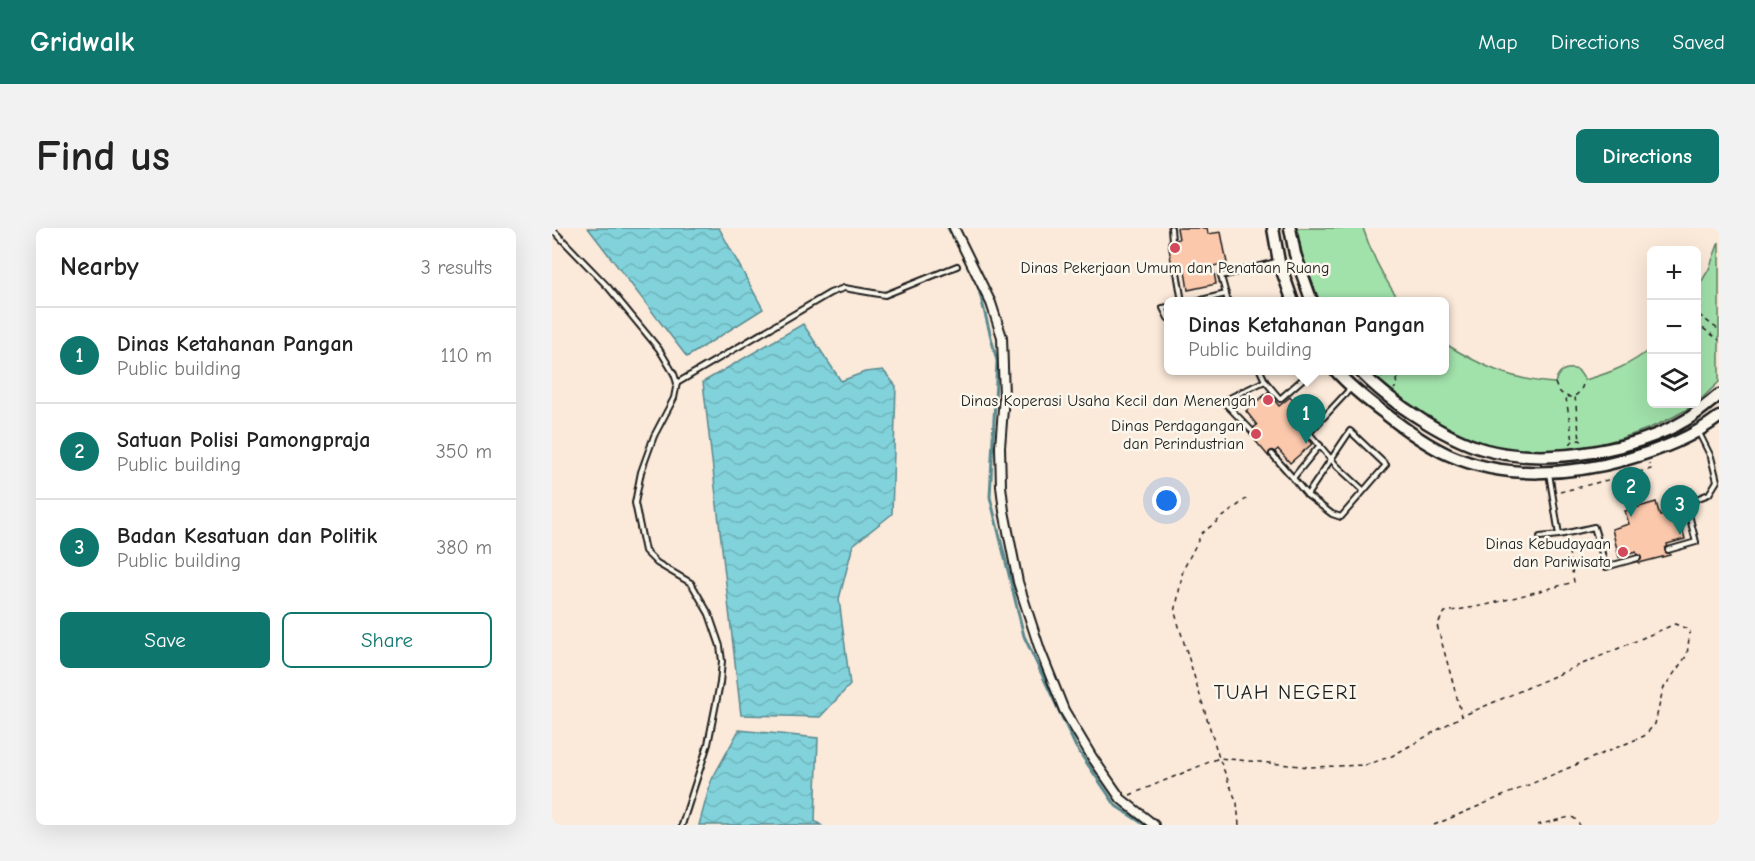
<!DOCTYPE html>
<meta charset="utf-8">
<style>
body{margin:0;font-family:"Comic Neue",sans-serif;background:#f2f2f2;color:#222}
.controls{position:absolute;right:18px;top:18px;display:grid;overflow:hidden;border-radius:9px;box-shadow:0 6px 24px #0002}
.controls button{width:54px;height:54px;display:grid;place-items:center;padding:0;border:0;border-bottom:2px solid #e0e0e0;background:#fff;color:#222;font:30px sans-serif}
.you{position:absolute;left:615px;top:273px;width:21px;height:21px;margin:-15px;border:4px solid #fff;border-radius:50%;background:#1a73e8;box-shadow:0 0 0 9px #1a73e833}
.badge{display:grid;place-items:center;width:39px;height:39px;border-radius:50%;background:#0f766e;color:#fff;font-size:20px;font-weight:700}
.pin{position:absolute;translate:-50% -50px;filter:drop-shadow(0 2px 3px #0008)}
.pin::after{content:'';position:absolute;top:32px;width:21px;height:18px;background:inherit;clip-path:polygon(0 0,100% 0,50% 100%)}
.popup{position:absolute;left:612px;top:69px;width:285px;height:78px;box-sizing:border-box;display:grid;place-content:center;border-radius:9px;background:#fff;filter:drop-shadow(0 2px 4px #0005);font-size:20px;white-space:nowrap;color:#767676}
.popup b{font-size:22px;color:#222}
.popup::after{content:'';position:absolute;left:50%;top:100%;margin-left:-12px;border:12px solid transparent;border-top-color:#fff}
.list{margin:0;padding:0;list-style:none}
h2{display:flex;justify-content:space-between;align-items:center;height:78px;margin:0;padding:0 24px;font-size:26px}
h2 small{font-size:20px;font-weight:400;color:#767676}
.list li{display:grid;grid-template-columns:39px 1fr auto;gap:18px;align-items:center;box-sizing:border-box;height:96px;padding:0 24px;border-top:2px solid #e0e0e0}
.list b{display:block;font-size:22px;white-space:nowrap}
.list p{margin:0;font-size:20px;white-space:nowrap;color:#767676}
.list em{font-size:20px;font-style:normal;color:#767676}
.actions{display:flex;gap:12px;padding:18px 24px}
.actions a{flex:1;padding:14px 0;border:2px solid #0f766e;border-radius:9px;text-align:center;font-size:21px;color:#0f766e}
.actions .main{background:#0f766e;color:#fff}
.icon{flex:none;width:33px;height:33px;fill:none;stroke:currentColor;stroke-width:2;stroke-linecap:round;stroke-linejoin:round}
.map{position:relative;flex:none;width:1167px;height:597px;overflow:hidden;border-radius:9px}
header{display:flex;align-items:center;gap:36px;box-sizing:border-box;height:84px;padding:0 30px;background:#0f766e;color:#fff}
header strong{font-size:28px}
nav{display:flex;gap:33px;margin-inline-start:auto;font-size:21px}
.intro{display:flex;align-items:center;justify-content:space-between;box-sizing:border-box;height:144px;padding:0 36px}
h1{margin:0;font-size:42px}
.button{padding:15px 27px;border-radius:9px;background:#0f766e;color:#fff;font-size:21px;font-weight:700}
main{display:flex;gap:36px;padding:0 36px}
aside{flex:1;background:#fff;border-radius:9px;box-shadow:0 6px 24px #0002}
.map>svg:first-child{display:block}
.grass{fill:#a1e1aa;stroke:#5e7e63;stroke-width:1.5}
.water{fill:url(#water-waves);stroke:#59898f;stroke-width:1.5}
.lines{fill:none;stroke-linecap:round;stroke-linejoin:round}
.stream{stroke:#59898f;stroke-width:3}
.building{fill:#fcc8ac;stroke:#1c1c1c;stroke-width:1.5}
.lane-casing{stroke:#1c1c1c;stroke-width:8}
.street-casing{stroke:#1c1c1c;stroke-width:12}
.secondary-casing{stroke:#1c1c1c;stroke-width:15}
.path{stroke:#1c1c1c;stroke-width:1.5;stroke-dasharray:4.5 4.5;stroke-linecap:butt}
.lane{stroke:#fbf7ec;stroke-width:4}
.street{stroke:#fbf7ec;stroke-width:8}
.secondary{stroke:#fbf7ec;stroke-width:10}
.poi-dot{fill:#d1495b;stroke:#fbf7ec;stroke-width:2}
.labels{text-anchor:middle;stroke-width:5;stroke-linejoin:round;paint-order:stroke}
.poi-label{font-size:16px;fill:#1c1c1c;stroke:#fbf7ec;text-anchor:end}
.quarter-label{font-size:20px;letter-spacing:1.5px;fill:#1c1c1c;stroke:#fbf7ec}
</style>
<header>
<strong>Gridwalk</strong>
<nav><a>Map</a><a>Directions</a><a>Saved</a></nav>
</header>
<div class="intro"><h1>Find us</h1><a class="button">Directions</a></div>
<main>
<aside>
<h2>Nearby<small>3 results</small></h2>
<ul class="list">
<li><span class="badge">1</span><div><b>Dinas Ketahanan Pangan</b><p>Public building</p></div><em>110 m</em></li>
<li><span class="badge">2</span><div><b>Satuan Polisi Pamongpraja</b><p>Public building</p></div><em>350 m</em></li>
<li><span class="badge">3</span><div><b>Badan Kesatuan dan Politik</b><p>Public building</p></div><em>380 m</em></li>
</ul>
<div class="actions"><a class="main">Save</a><a>Share</a></div>
</aside>
<div class="map">
<svg width="1167" height="597" viewBox="0 0 1167 597">
<defs>
<pattern id="water-waves" width="16" height="10" patternUnits="userSpaceOnUse" patternTransform="scale(1.5)"><rect width="16" height="10" fill="#81d2db"/><path d="M0 5q4-4 8 0t8 0" fill="none" stroke="#6fb4bb"/></pattern>
</defs>
<rect width="100%" height="100%" fill="#fbe9d9"/>
<filter id="ink" filterUnits="userSpaceOnUse"><feTurbulence type="fractalNoise" baseFrequency=".0167" numOctaves="2"/><feDisplacementMap in="SourceGraphic" scale="12" xChannelSelector="R" yChannelSelector="G"/><feConvolveMatrix kernelMatrix="1 2 1 2 8 2 1 2 1" color-interpolation-filters="sRGB"/></filter>
<g filter="url(#ink)">
<!-- grass -->
<g class="grass">
<path d="M 744,0 L 811,0 C 820,28 831,50 848,73 L 768,73 L 753,38 Z"/>
<polygon points="1167,14 1167,154 1145,175 1145,61 1157,41"/>
<path d="M 892,115 C 929,138 959,152 1003,155 C 1006,143 1013,138 1026,142 L 1033,152 C 1058,145 1079,137 1099,120 L 1100,176 L 1144,176 C 1087,212 999,237 933,215 C 890,200 850,173 817,143 L 892,142 Z"/>
</g>
<!-- water -->
<g class="water">
<polygon points="36,0 167,0 211,81 135,129"/>
<polygon points="251,96 289,153 313,144 331,142 344,158 340,286 301,317 287,371 298,457 268,489 189,487 151,154"/>
<polygon points="187,502 266,510 263,593 269,597 147,597 159,553"/>
</g>
<g class="lines">
<!-- stream -->
<g class="stream">
<polyline points="396,0 414,32"/>
<polyline points="425,54 445,133 438,269 472,408 524,519 564,578 593,597"/>
</g>
</g>
<!-- building -->
<g class="building">
<polygon points="625,0 655,0 656,6 669,4 675,35 661,38 664,56 636,62 633,43 621,45 616,14 627,11"/>
<polygon points="716,164 727,178 738,169 758,193 748,202 760,216 738,235 726,221 717,229 696,204 705,197 694,183"/>
<polygon points="1104,274 1108,288 1126,283 1133,311 1115,316 1118,327 1087,335 1084,324 1067,329 1060,301 1077,296 1073,283"/>
</g>
<g class="lines">
<!-- lane casing -->
<g class="lane-casing">
<g id="lane">
<polyline points="619,0 620,13"/>
<polyline points="0,1 56,59 107,121 122,146 125,155 122,170 102,208 89,244 83,275 93,323 105,335 139,355 157,386 168,418 170,433 168,455 156,516 130,597"/>
<polyline points="625,44 630,74"/>
<polyline points="641,74 674,66"/>
<polyline points="676,74 669,48 724,34"/>
<polyline points="616,79 611,80 616,90"/>
<polyline points="708,142 713,153"/>
<polyline points="125,155 278,65 292,60 333,67 405,38"/>
<polyline points="798,161 757,205 785,238 811,262"/>
<polyline points="699,202 671,173 713,153 728,171 761,142"/>
<polygon points="798,203 834,237 789,289 780,286 755,267"/>
<polyline points="720,226 741,250"/>
<polyline points="997,245 1007,307 1042,299 1054,339 1086,330"/>
<polyline points="755,267 741,250 768,217"/>
<polyline points="988,309 1007,307"/>
<polyline points="1116,322 1144,314 1134,275 1157,266 1165,253 1159,229 1147,205"/>
</g>
</g>
<!-- street casing -->
<g class="street-casing">
<polyline id="street" points="402,0 439,75 450,109 452,168 448,219 449,258 452,283 466,354 488,422 512,482 540,529 569,571 602,597"/>
</g>
<!-- secondary casing -->
<g class="secondary-casing">
<g id="secondary">
<polyline points="721,0 727,34 741,74"/>
<polyline points="738,0 743,26 760,74"/>
<path d="M 783,142 C 799,160 816,173 835,187 C 854,202 875,217 897,227 C 953,252 1019,247 1076,231 C 1110,221 1139,210 1167,189"/>
<path d="M 807,142 C 837,174 900,216 943,224 C 1001,236 1084,222 1134,192 C 1146,185 1157,175 1167,167"/>
</g>
</g>
<!-- path -->
<g class="path">
<polyline points="1144,71 1148,75 1147,87 1144,89"/>
<polyline points="1147,87 1167,102"/>
<polyline points="1144,95 1167,112"/>
<polyline points="830,150 831,147 838,146 844,151 845,158 842,161"/>
<polyline points="845,151 852,142"/>
<path d="M 1003,155 C 1010,175 1029,173 1032,152"/>
<polyline points="1023,169 1028,212"/>
<polyline points="1014,170 1021,213"/>
<polyline points="1018,216 1021,213 1028,212 1032,215"/>
<polyline points="1008,264 1099,241 1097,235"/>
<polyline points="578,567 667,530 758,539 814,537 840,528 910,488"/>
<polyline points="687,597 685,575 667,530 623,385 631,342 650,305 694,271"/>
<polyline points="882,597 1092,508 1103,496 1111,461 1135,427 1138,402 1123,396 910,488 885,397 893,384 934,377 1022,354 1015,312"/>
<polyline points="985,597 1018,589 1022,590 1028,597"/>
</g>
<!-- lane -->
<use href="#lane" class="lane"/>
<!-- street -->
<use href="#street" class="street"/>
<!-- secondary -->
<use href="#secondary" class="secondary"/>
</g>
</g>
<!-- markers -->
<g class="poi-dot">
<circle cx="623" cy="20" r="6"/>
<circle cx="716" cy="172" r="6"/>
<circle cx="704" cy="206" r="6"/>
<circle cx="1071" cy="324" r="6"/>
</g>
<g class="labels">
<!-- poi labels -->
<g class="poi-label">
<text x="623" y="45" text-anchor="middle">Dinas Pekerjaan Umum dan Penataan Ruang</text>
<text x="704" y="178">Dinas Koperasi Usaha Kecil dan Menengah</text>
<text x="692" y="203">Dinas Perdagangan<tspan x="692" dy="18">dan Perindustrian</tspan></text>
<text x="1059" y="321">Dinas Kebudayaan<tspan x="1059" dy="18">dan Pariwisata</tspan></text>
</g>
<!-- quarter labels -->
<g class="quarter-label">
<text x="734" y="471">TUAH NEGERI</text>
</g>
</g>
</svg>
<div class="controls">
<button>+</button>
<button>−</button>
<button><svg class="icon" aria-label="layers" viewBox="0 0 24 24"><path d="M12 4l9 5-9 5-9-5zM3 14l9 5 9-5"/></svg></button>
</div>
<div class="you"></div>
<div class="pin badge" style="left:754px;top:216px">1</div>
<div class="popup"><b>Dinas Ketahanan Pangan</b>Public building</div>
<div class="pin badge" style="left:1079px;top:289px">2</div>
<div class="pin badge" style="left:1128px;top:307px">3</div>
</div>
</main>
